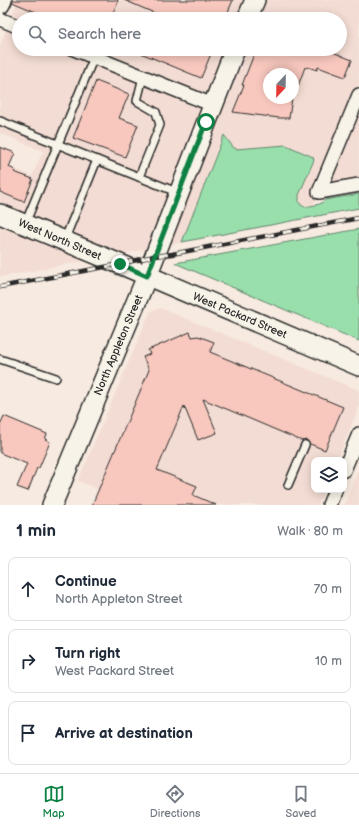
<!DOCTYPE html>
<meta charset="utf-8">
<style>
body{margin:0;font-family:"Balsamiq Sans",sans-serif;background:#f6f6f7;color:#1f2937}
.controls{position:absolute;right:12px;bottom:12px;display:grid;overflow:hidden;border-radius:8px;box-shadow:0 2px 10px #0003}
.controls button{width:36px;height:36px;display:grid;place-items:center;padding:0;border:0;border-bottom:1px solid #e0e1e3;background:#fff;color:#1f2937;font:20px sans-serif}
.compass{position:absolute;left:263px;top:68px;width:36px;height:36px;border-radius:50%;background:#fff;box-shadow:0 2px 10px #0003;rotate:202deg}
.stop{position:absolute;width:12px;height:12px;margin:-9px;border:3px solid #0b8043;border-radius:50%;background:#fff}
.stop.end{background:#0b8043;border-color:#fff;box-shadow:0 1px 4px #0008}
.list{margin:0;padding:0;list-style:none}
h2{display:flex;justify-content:space-between;align-items:center;height:52px;margin:0;padding:0 16px;font-size:17px}
h2 small{font-size:13px;font-weight:400;color:#747a83}
.list li{display:grid;grid-template-columns:26px 1fr auto;gap:12px;align-items:center;box-sizing:border-box;height:64px;margin:0 8px 8px;padding:0 8px;border:1px solid #e0e1e3;border-radius:8px}
.list b{display:block;font-size:15px;white-space:nowrap}
.list p{margin:0;font-size:13px;white-space:nowrap;color:#747a83}
.list em{font-size:13px;font-style:normal;color:#747a83}
.icon{flex:none;width:22px;height:22px;fill:none;stroke:currentColor;stroke-width:2;stroke-linecap:round;stroke-linejoin:round}
.map{position:relative;flex:none;width:359px;height:505px;overflow:hidden}
.search{position:absolute;background:#fff;box-shadow:0 2px 10px #0003;left:12px;right:12px;top:12px;height:44px;display:flex;align-items:center;gap:10px;box-sizing:border-box;padding:0 14px;border-radius:22px;color:#747a83;font-size:15px}
.sheet{height:268px;background:#fff}
nav{display:flex;justify-content:space-around;align-items:center;box-sizing:border-box;height:56px;border-top:1px solid #e0e1e3;background:#fff;font-size:11px;color:#747a83}
nav a{display:grid;justify-items:center;gap:2px}
nav .on{color:#0b8043}
.map>svg:first-child{display:block}
.built{fill:#f3dcd3;fill-rule:evenodd}
.green{fill:#99dfac;stroke:#62856c}
.building{fill:#f8c8be;stroke:#2b2b2b}
.lines{fill:none;stroke-linecap:round;stroke-linejoin:round}
.lane-casing{stroke:#2b2b2b;stroke-width:10}
.street-casing{stroke:#2b2b2b;stroke-width:16}
.secondary-casing{stroke:#2b2b2b;stroke-width:22}
.lane{stroke:#f7f3e8;stroke-width:7}
.street{stroke:#f7f3e8;stroke-width:13}
.secondary{stroke:#f7f3e8;stroke-width:19}
.rail-casing{stroke:#2b2b2b;stroke-width:4.5}
.rail{stroke:#f7f3e8;stroke-width:3;stroke-dasharray:9;stroke-linecap:butt}
.route{stroke:#0b8043;stroke-width:5}
.labels{text-anchor:middle;stroke-width:3.5;stroke-linejoin:round;paint-order:stroke}
.street-label{font-size:11px;fill:#2b2b2b;stroke:#f7f3e8}
</style>
<div class="map">
<svg width="359" height="505" viewBox="0 0 359 505">
<rect width="100%" height="100%" fill="#f7eae0"/>
<filter id="ink" filterUnits="userSpaceOnUse"><feTurbulence type="fractalNoise" baseFrequency=".025" numOctaves="2"/><feDisplacementMap in="SourceGraphic" scale="8" xChannelSelector="R" yChannelSelector="G"/><feConvolveMatrix kernelMatrix="1 2 1 2 8 2 1 2 1" color-interpolation-filters="sRGB"/></filter>
<g filter="url(#ink)">
<!-- built -->
<g class="built">
<path d="M 18,0 L 359,0 L 359,185 L 319,192 L 309,218 L 0,277 L 0,163 L 32,176 L 43,151 L 0,133 L 0,45 ZM 19,19 L 340,19 L 340,49 L 19,49 ZM 269,74 L 293,74 L 293,98 L 269,98 Z"/>
<polygon points="160,308 358,390 359,391 359,407 337,460 314,460 314,490 325,490 318,505 136,505 78,481 150,312"/>
<polygon points="359,468 359,505 344,505"/>
</g>
<!-- green -->
<g class="green">
<polygon points="224,135 233,147 236,149 286,145 313,157 314,160 299,195 299,202 301,205 305,207 320,204 325,200 359,194 359,208 182,242"/>
<polygon points="359,229 359,341 175,263"/>
</g>
<!-- building -->
<g class="building">
<polygon points="13,0 118,0 111,19 53,19 12,2"/>
<polygon points="124,0 233,0 225,19 158,19 159,15"/>
<polygon points="131,49 213,49 201,78"/>
<polygon points="256,49 325,49 352,60 345,77 318,67 317,70 308,67 307,68 305,67 294,97 293,96 293,74 269,74 269,98 292,98 289,118 279,118 233,112 244,85 242,85"/>
<polygon points="96,81 129,94 119,118 138,125 125,157 73,138"/>
<polygon points="0,147 15,153 9,167 15,170 14,172 33,179 24,202 0,192"/>
<polygon points="190,332 192,337 198,336 214,342 210,352 343,407 325,450 310,444 307,440 302,441 203,399 217,433 198,440 184,406 157,470 197,486 193,495 216,505 92,505 149,370 143,357 150,354 148,350"/>
<polygon points="4,416 47,434 45,439 50,442 39,468 37,468 28,491 17,487 27,464 0,453 0,425"/>
</g>
<g class="lines">
<!-- lane casing -->
<g class="lane-casing">
<g id="lane">
<polyline points="0,121 179,193"/>
<polyline points="139,177 160,125 156,112 137,101 143,77"/>
<polyline points="25,224 94,57"/>
<polyline points="64,241 97,160"/>
<polyline points="0,359 56,378"/>
<polyline points="288,485 305,445"/>
</g>
</g>
<!-- street casing -->
<g class="street-casing">
<g id="street">
<polyline points="0,19 19,27"/>
<polyline points="74,49 213,105"/>
<polyline points="359,95 319,192 359,185"/>
<polyline points="344,470 359,434"/>
<polyline points="329,505 335,490"/>
</g>
</g>
<!-- secondary casing -->
<g class="secondary-casing">
<g id="secondary">
<polyline points="0,4 2,0"/>
<polyline points="247,19 255,0"/>
<polyline points="0,214 127,267 359,366"/>
<polyline points="52,505 147,276 235,49"/>
</g>
</g>
<!-- lane -->
<use href="#lane" class="lane"/>
<!-- street -->
<use href="#street" class="street"/>
<!-- secondary -->
<use href="#secondary" class="secondary"/>
<!-- rail casing -->
<g class="rail-casing">
<polyline id="rail" points="0,287 120,264 154,256 172,254 359,218"/>
</g>
<!-- rail -->
<use href="#rail" class="rail"/>
</g>
</g>
<g class="lines" filter="url(#ink)">
<!-- route -->
<polyline class="route" points="120,264 147,276 206,122"/>
</g>
<g class="labels">
<!-- street labels -->
<g class="street-label">
<text transform="translate(60 239) rotate(23)" y="4">West North Street</text>
<text transform="translate(240 315) rotate(23)" y="4">West Packard Street</text>
<text transform="translate(118 345) rotate(-67)" y="4">North Appleton Street</text>
</g>
</g>
</svg>
<div class="controls">
<button><svg class="icon" aria-label="layers" viewBox="0 0 24 24"><path d="M12 4l9 5-9 5-9-5zM3 14l9 5 9-5"/></svg></button>
</div>
<svg class="compass" viewBox="-18 -18 36 36"><path d="M0-13l5 13h-10z" fill="#e53935"/><path d="M0 13l5-13h-10z" fill="#747a83"/></svg>
<div class="stop" style="left:206px;top:122px"></div>
<div class="stop end" style="left:120px;top:264px"></div>
<div class="search"><svg class="icon" aria-label="search" viewBox="0 0 24 24"><circle cx="10" cy="10" r="6"/><path d="M15 15l6 6"/></svg>Search here</div>
</div>
<section class="sheet">
<h2>1 min<small>Walk · 80 m</small></h2>
<ul class="list">
<li><svg class="icon" aria-label="ahead" viewBox="0 0 24 24"><path d="M12 20V5M6 11l6-6 6 6"/></svg><div><b>Continue</b><p>North Appleton Street</p></div><em>70 m</em></li>
<li><svg class="icon" aria-label="right" viewBox="0 0 24 24"><path d="M7 20v-9h11M14 6l5 5-5 5"/></svg><div><b>Turn right</b><p>West Packard Street</p></div><em>10 m</em></li>
<li><svg class="icon" aria-label="arrive" viewBox="0 0 24 24"><path d="M6 21V4h12l-3 4 3 4H6"/></svg><div><b>Arrive at destination</b></div></li>
</ul>
</section>
<nav>
<a class="on"><svg class="icon" aria-label="map" viewBox="0 0 24 24"><path d="M3 6l6-2 6 2 6-2v14l-6 2-6-2-6 2zM9 4v14M15 6v14"/></svg>Map</a>
<a><svg class="icon" aria-label="directions" viewBox="0 0 24 24"><path d="M12 3l9 9-9 9-9-9zM9 14v-3h6M13 9l2 2-2 2"/></svg>Directions</a>
<a><svg class="icon" aria-label="saved" viewBox="0 0 24 24"><path d="M7 4h10v16l-5-4-5 4z"/></svg>Saved</a>
</nav>
